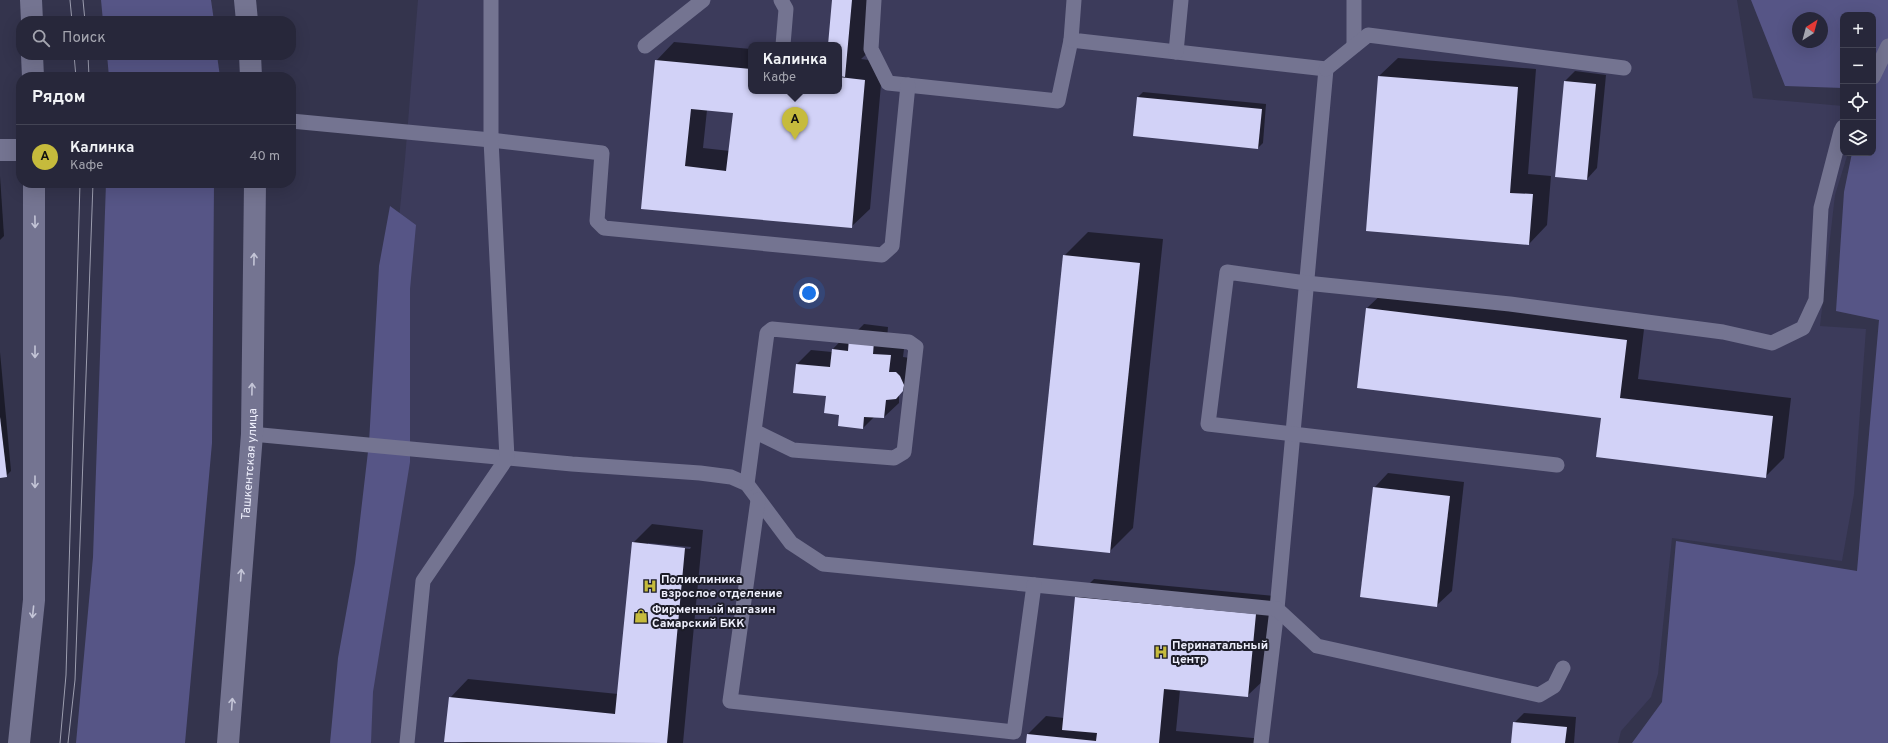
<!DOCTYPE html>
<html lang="ru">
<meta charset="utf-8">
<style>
body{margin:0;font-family:Overpass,sans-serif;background:#333345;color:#f1f3f6}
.controls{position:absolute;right:12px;top:12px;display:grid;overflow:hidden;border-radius:8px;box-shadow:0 4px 16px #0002}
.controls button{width:36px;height:36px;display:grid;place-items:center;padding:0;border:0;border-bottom:1px solid #434454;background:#27273a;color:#f1f3f6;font:20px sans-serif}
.compass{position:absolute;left:1792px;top:12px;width:36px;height:36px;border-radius:50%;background:#27273a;box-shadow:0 4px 16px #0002;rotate:36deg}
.you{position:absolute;left:809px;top:293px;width:14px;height:14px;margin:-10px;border:3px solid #fff;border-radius:50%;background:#1a73e8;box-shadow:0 0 0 6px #1a73e833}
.badge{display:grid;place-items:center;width:26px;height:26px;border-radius:50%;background:#c6bb3c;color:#111;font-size:13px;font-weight:700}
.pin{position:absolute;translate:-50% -33px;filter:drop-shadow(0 1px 2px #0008)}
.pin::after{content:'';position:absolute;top:21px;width:14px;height:12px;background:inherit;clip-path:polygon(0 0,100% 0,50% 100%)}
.popup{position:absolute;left:748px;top:42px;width:94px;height:52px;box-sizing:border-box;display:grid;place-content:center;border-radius:8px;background:#27273a;filter:drop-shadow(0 1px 3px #0005);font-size:13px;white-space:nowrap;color:#a4a5af}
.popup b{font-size:15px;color:#f1f3f6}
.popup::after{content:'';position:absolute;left:50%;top:100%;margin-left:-8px;border:8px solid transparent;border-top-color:#27273a}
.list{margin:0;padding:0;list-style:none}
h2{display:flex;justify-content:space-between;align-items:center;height:52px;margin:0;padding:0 16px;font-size:17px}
h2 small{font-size:13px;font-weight:400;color:#a4a5af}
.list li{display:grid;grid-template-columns:26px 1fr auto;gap:12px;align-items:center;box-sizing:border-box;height:64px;padding:0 16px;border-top:1px solid #434454}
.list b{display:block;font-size:15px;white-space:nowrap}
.list p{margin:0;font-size:13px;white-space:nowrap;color:#a4a5af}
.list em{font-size:13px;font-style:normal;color:#a4a5af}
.icon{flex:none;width:22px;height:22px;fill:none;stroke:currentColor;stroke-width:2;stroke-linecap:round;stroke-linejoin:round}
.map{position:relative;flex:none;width:1888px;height:743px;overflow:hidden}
.search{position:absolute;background:#27273a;box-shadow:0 4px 16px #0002;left:16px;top:16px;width:280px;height:44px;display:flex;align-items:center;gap:10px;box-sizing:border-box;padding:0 14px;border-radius:16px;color:#a4a5af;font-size:15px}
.panel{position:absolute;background:#27273a;box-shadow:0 4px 16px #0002;left:16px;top:72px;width:280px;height:116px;border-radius:16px}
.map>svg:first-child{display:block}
.built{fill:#3c3b5b;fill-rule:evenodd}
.green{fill:#565586;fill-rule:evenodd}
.shadow{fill:#0007;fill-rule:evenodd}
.building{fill:#d2d2f7;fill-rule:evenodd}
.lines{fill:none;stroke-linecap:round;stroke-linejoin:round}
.service{stroke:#747491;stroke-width:15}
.minor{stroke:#747491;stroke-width:22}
.secondary{stroke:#747491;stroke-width:22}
.tram{stroke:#9c9daf;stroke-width:1}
.oneway{stroke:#c4c5d7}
.labels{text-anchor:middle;stroke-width:4;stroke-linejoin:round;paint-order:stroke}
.street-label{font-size:12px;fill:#eff0fd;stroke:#1d1d29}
.poi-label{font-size:12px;font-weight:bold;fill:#eff0fd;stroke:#1d1d29;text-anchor:start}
</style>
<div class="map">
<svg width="1888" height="743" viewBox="0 0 1888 743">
<rect width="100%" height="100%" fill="#34344d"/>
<!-- built -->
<path class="built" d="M 418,0 L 1737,0 L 1753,98 L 1843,106 L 1843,153 L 1848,153 L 1835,195 L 1820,326 L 1866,329 L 1854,494 L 1842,561 L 1672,538 L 1658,674 L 1651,697 L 1621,731 L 1618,743 L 346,743 L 405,159 ZM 751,45 L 839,45 L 839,91 L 751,91 Z"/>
<!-- green -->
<g class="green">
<polygon points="101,0 211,0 214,21 103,21"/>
<path d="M 1751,0 L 1888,0 L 1888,743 L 1632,743 L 1662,702 L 1676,541 L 1857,571 L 1879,320 L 1836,311 L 1844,192 L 1852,153 L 1873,153 L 1873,15 L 1843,15 L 1843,88 L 1785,86 ZM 1798,18 L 1822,18 L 1822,42 L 1798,42 Z"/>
<polygon points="107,55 217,55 220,77 109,77"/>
<polygon points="106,183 214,183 212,443 185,743 76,743 93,557"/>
<polygon points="390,206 416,225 410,289 410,462 373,692 371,743 330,743 338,658 355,563 369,443 379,266"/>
</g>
<!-- shadow -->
<g class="shadow">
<path d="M 833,0 L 877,0 L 873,48 L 861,59 L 883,62 L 870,209 L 851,227 L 642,208 L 656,61 L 674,42 L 751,49 L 751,91 L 839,91 L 839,45 L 829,45 ZM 707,110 L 734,112 L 730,151 L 703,148 Z"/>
<polygon points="1398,58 1536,69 1528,174 1551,176 1547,225 1529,244 1367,230 1379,76"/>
<polygon points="1575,71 1606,75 1597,168 1587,179 1565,81"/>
<polygon points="1143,92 1266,104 1263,143 1258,148 1138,97"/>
<polygon points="0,176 4,236 0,240"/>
<polygon points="1088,232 1163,239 1133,528 1109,552 1064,256"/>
<polygon points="1386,290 1645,321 1638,379 1791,398 1784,458 1765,477 1367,308"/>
<polygon points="864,324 888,327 887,339 905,341 903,357 910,358 911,383 899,394 899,403 884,417 874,417 863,428 840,414 828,396 797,364 811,350 832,352 833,349 847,334 853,335"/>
<polygon points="0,352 11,471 6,476 0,477"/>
<polygon points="1388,473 1464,482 1452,591 1437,605 1374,488"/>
<path d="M 652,524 L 703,530 L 683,743 L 467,743 L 445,741 L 450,698 L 468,679 L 618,694 L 633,543 ZM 648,543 L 691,547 L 690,549 L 648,545 Z"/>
<polygon points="1094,579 1274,596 1266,678 1247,696 1180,690 1176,731 1264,739 1264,743 1027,743 1028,734 1046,716 1064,718 1076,597"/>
<polygon points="1524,713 1576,717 1574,743 1512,743 1514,723"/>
</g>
<!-- building -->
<g class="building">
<polygon points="832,0 852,0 845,77 839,76 839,45 828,45"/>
<path d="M 655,60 L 751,69 L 751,91 L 839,91 L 839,77 L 865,80 L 852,228 L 641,209 ZM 691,109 L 733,113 L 726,171 L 685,166 Z"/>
<polygon points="1378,76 1518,87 1510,193 1533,194 1529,245 1366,231"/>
<polygon points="1564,81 1596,84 1587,180 1555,177"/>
<polygon points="1137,97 1262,109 1258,149 1133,136"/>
<polygon points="1063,255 1140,263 1110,553 1033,545"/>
<polygon points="1366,308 1627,340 1620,398 1773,416 1766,478 1596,457 1601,418 1357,388"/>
<polygon points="849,338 874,341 873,354 891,355 889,372 896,372 900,376 904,385 903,391 896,399 886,400 884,418 864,417 863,429 838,426 839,415 824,413 826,396 793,393 796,364 830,367 832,349 848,351"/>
<polygon points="0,417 7,477 0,478"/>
<polygon points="1373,487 1450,496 1437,607 1360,597"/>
<polygon points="632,542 685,548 667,743 444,742 449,697 615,714"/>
<polygon points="1075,597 1256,614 1248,697 1164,689 1159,743 1026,743 1027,734 1096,741 1097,733 1062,730"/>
<polygon points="1513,722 1567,727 1565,743 1511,743"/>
</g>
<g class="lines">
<!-- service -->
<g class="service">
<polyline points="781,0 786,9 783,45"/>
<polyline points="874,0 871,49 888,83 1058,101 1071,40"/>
<polyline points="1074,0 1071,40 1326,69 1277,609 1261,743"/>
<polyline points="645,46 703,0"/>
<polyline points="1354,46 1354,0"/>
<polyline points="1176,52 1181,0"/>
<polyline points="1326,69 1368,35 1624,68"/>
<polyline points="1873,77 1888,46"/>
<polyline points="291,121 491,140 602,153 597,221 604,228 882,255 892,246 908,85"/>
<polyline points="252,434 572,464 700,473 731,477 747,484 791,543 823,564 1277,609 1317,646 1539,695 1554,686 1563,668"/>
<polyline points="1557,465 1208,424 1227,272 1306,283 1510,304 1723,332 1772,343 1803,328 1816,300 1821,208 1841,131 1843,127"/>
<polyline points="747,484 767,333 772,329 909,342 916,347 904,452 894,458 793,450 754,431"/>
<polyline points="758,500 730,701 1014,732 1034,585"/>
<polyline points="407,743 423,581 507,458 491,140 491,0"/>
</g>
<!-- minor -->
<polyline class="minor" points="0,150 21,150"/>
<!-- secondary -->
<g class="secondary">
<polyline points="31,0 32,21"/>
<polyline points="245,0 247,21"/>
<polyline points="32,55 33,77"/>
<polyline points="250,55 251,77"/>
<polyline points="19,743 34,600 34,183"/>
<path id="s1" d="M 228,743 L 252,434 L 255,183"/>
</g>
<!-- tram -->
<g class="tram">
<polyline points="70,0 72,21"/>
<polyline points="83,0 85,21"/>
<polyline points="74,55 76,77"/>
<polyline points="88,55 89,77"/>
<polyline points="60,743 66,675 80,183"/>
<polyline points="68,743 75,680 93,183"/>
</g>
</g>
<!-- one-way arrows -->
<defs><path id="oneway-shaft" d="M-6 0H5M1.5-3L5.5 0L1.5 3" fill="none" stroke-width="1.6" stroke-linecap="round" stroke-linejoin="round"/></defs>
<g class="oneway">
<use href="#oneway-shaft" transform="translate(35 222) rotate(89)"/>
<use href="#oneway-shaft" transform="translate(254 259) rotate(-89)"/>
<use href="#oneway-shaft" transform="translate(35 352) rotate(90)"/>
<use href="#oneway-shaft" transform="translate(252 389) rotate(-89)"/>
<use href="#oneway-shaft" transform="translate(35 482) rotate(90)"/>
<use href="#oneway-shaft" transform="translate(241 575) rotate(-86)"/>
<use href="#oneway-shaft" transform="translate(33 612) rotate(96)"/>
<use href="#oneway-shaft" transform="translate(232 704) rotate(-86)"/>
</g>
<!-- icons -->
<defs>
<g id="hospital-bare" transform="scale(1.08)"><path d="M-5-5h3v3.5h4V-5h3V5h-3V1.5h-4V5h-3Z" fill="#c6bb3c" stroke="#1d1d29" stroke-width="2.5" paint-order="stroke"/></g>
<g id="shop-bare" transform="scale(1.08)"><path d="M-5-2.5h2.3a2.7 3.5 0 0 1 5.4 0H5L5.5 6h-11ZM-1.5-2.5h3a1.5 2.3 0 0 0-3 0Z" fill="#c6bb3c" stroke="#1d1d29" stroke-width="2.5" paint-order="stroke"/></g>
</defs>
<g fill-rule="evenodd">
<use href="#hospital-bare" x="650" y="586"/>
<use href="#shop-bare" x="641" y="616"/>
<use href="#hospital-bare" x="1161" y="652"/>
</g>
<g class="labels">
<!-- street labels -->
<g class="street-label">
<text dy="4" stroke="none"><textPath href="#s1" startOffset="280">Ташкентская улица</textPath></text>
</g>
<!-- poi labels -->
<g class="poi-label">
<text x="661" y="583">Поликлиника<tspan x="661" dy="14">взрослое отделение</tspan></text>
<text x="652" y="613">Фирменный магазин<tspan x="652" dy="14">Самарский БКК</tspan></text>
<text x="1172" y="649">Перинатальный<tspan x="1172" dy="14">центр</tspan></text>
</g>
</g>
</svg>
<div class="controls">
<button>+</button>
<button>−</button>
<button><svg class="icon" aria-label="locate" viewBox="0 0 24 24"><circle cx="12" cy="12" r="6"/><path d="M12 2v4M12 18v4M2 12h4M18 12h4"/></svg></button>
<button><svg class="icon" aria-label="layers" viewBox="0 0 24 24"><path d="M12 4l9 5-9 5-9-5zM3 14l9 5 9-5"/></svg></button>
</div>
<svg class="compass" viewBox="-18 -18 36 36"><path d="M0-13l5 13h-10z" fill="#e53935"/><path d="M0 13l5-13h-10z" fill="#a4a5af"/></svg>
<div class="you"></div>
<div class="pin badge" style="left:795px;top:140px">A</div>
<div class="popup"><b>Калинка</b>Кафе</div>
<div class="search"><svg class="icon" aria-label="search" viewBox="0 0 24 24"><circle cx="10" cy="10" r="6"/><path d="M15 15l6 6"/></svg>Поиск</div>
<section class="panel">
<h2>Рядом<small></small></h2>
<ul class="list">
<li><span class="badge">A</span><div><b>Калинка</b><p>Кафе</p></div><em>40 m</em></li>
</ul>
</section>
</div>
